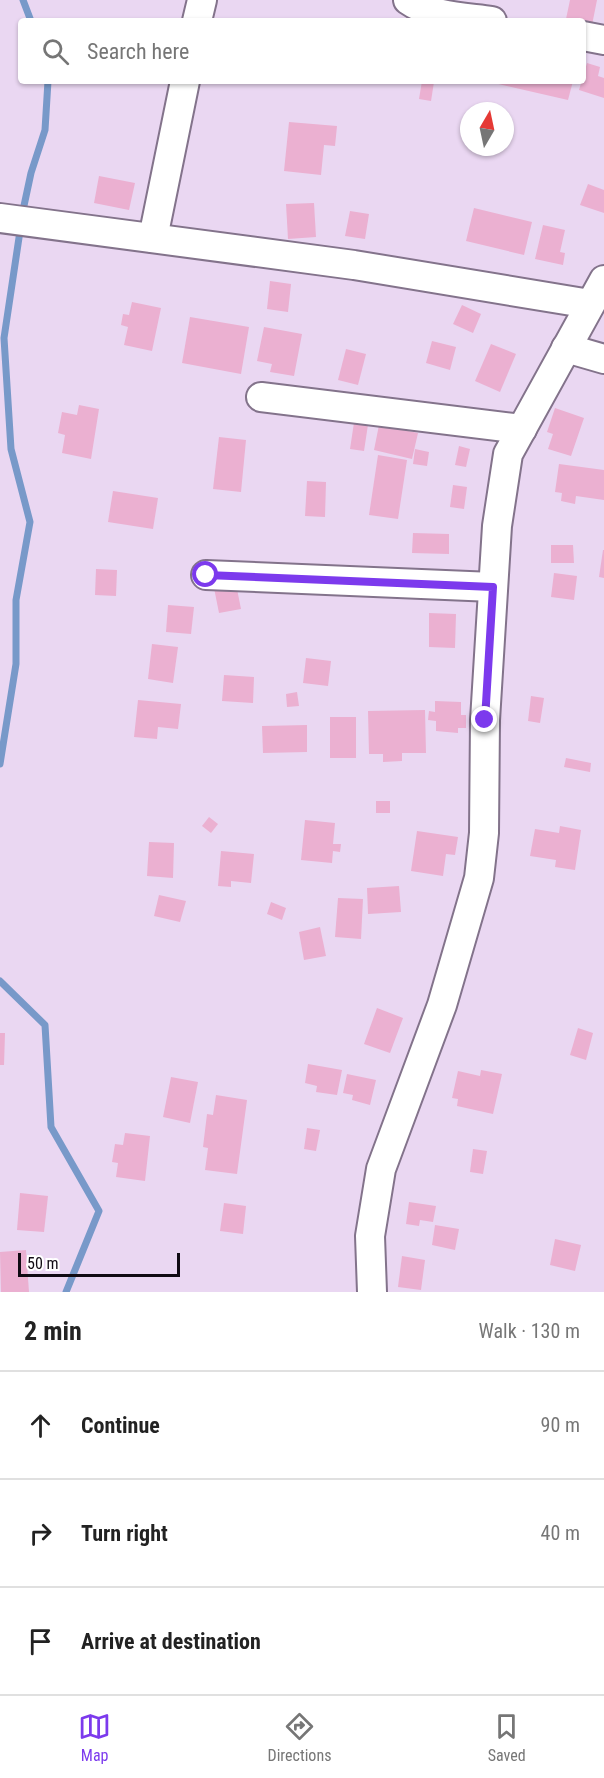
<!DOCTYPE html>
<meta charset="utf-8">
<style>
body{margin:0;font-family:"Roboto Condensed",sans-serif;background:#f2f2f2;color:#222}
.compass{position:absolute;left:460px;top:102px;width:54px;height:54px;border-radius:50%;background:#fff;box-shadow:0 2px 4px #0004;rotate:9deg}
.scale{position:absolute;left:18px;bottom:15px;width:162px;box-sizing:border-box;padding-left:6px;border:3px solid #100a13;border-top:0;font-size:16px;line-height:21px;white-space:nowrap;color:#100a13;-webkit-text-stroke:4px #fff;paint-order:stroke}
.stop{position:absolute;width:18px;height:18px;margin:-14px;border:4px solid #7c3aed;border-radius:50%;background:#fff}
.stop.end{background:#7c3aed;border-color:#fff;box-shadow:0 2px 6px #0008}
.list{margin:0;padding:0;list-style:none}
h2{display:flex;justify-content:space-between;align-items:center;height:78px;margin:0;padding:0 24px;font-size:26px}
h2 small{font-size:20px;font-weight:400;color:#767676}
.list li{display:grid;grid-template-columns:39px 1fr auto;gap:18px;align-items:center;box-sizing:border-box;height:108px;padding:0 24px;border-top:2px solid #e0e0e0}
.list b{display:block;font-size:22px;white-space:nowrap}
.list em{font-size:20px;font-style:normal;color:#767676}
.icon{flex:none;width:33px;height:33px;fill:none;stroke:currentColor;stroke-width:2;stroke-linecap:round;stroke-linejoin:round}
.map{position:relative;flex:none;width:604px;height:1292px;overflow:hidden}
.search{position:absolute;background:#fff;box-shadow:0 2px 4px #0004;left:18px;right:18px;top:18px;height:66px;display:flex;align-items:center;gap:15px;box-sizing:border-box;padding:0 21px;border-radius:6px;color:#767676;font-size:22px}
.sheet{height:402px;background:#fff}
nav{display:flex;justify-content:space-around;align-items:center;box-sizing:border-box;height:84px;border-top:2px solid #e0e0e0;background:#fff;font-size:16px;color:#767676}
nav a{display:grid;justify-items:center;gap:3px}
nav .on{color:#7c3aed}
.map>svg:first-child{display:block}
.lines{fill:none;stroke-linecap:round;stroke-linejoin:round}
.stream{stroke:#7899c9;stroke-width:7}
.building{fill:#ebb0d1}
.minor-casing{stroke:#83738b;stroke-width:32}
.minor{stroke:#fff;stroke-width:28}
.route{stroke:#7c3aed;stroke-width:8}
</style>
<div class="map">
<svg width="604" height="1292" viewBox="0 0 604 1292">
<rect width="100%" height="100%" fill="#ead7f2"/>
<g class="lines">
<!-- stream -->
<g class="stream">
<polyline points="23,0 31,21"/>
<polyline points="22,215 31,173 45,130 48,81"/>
<polyline points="0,764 16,664 16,600 30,522 11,449 4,338 20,231"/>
<polyline points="0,981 45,1025 51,1127 99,1211 66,1292"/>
</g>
</g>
<!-- building -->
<g class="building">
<polygon points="570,0 597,0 592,25 583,23 583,21 566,19"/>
<polygon points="587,63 600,67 598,76 604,78 604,98 579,90"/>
<polygon points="422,81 434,82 431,101 419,99"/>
<polygon points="495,81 573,81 568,100 494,83"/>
<polygon points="289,122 337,126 335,146 324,145 321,175 284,171"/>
<polygon points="99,176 135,183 129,210 94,203"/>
<polygon points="588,184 604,190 604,213 580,205"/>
<polygon points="314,203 316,237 288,239 286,204"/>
<polygon points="474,208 532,222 524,255 466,241"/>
<polygon points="350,211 369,214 365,239 345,236"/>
<polygon points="543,225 565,230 560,252 565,253 563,265 535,259"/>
<polygon points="270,281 291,284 288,312 267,309"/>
<polygon points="132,302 161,308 152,351 124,345 128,327 121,325 123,314 129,315"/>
<polygon points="462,305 481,314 473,333 453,324"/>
<polygon points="190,317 249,327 241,374 182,363"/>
<polygon points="264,327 302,334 294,376 270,372 272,364 257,361"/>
<polygon points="432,341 456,347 450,370 426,363"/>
<polygon points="491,344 516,354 500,392 475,381"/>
<polygon points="346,349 366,354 358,385 338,380"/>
<polygon points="79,405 99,409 91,459 62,453 65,435 58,433 62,412 77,415"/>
<polygon points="555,408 584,418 571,456 548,449 553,434 547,432"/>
<polygon points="355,416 369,418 364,451 350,449"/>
<polygon points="379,425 418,433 412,459 374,450"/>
<polygon points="219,437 246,440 241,492 213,489"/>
<polygon points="459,446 470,449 466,467 455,465"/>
<polygon points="415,449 429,452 427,466 413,464"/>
<polygon points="378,455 407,460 398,519 369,515"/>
<polygon points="559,464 604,470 604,500 576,496 575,504 561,501 562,493 555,492"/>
<polygon points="307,481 326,482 325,517 305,516"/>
<polygon points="453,485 467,487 464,509 450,507"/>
<polygon points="113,491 158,498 153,529 108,522"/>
<polygon points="413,533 449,534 449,554 412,553"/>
<polygon points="551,545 573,545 574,563 551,563"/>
<polygon points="603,550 604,550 604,578 599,577"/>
<polygon points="96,569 117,570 116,596 95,595"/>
<polygon points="554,573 577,576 574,600 551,597"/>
<polygon points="236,584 241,609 219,613 214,588"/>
<polygon points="168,605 194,607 191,634 166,632"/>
<polygon points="429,613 456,614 455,648 429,647"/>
<polygon points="152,644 178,647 173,683 148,679"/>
<polygon points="306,658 331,661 328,686 303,683"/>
<polygon points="224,675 254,677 253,703 222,701"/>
<polygon points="297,692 299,706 287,707 286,694"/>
<polygon points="531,696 544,698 540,723 528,721"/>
<polygon points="138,700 181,704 178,729 158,727 157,739 134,737"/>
<polygon points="435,701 461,702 461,715 466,715 466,728 458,728 458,733 436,731 436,721 428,720 429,711 435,712"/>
<polygon points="425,710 426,753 402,753 402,761 383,762 383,754 369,754 368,711"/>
<rect x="330" y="717" width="26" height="41"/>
<polygon points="307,725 307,752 263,753 262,726"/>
<polygon points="566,758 591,763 590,772 564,767"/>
<rect x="376" y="801" width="14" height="12"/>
<polygon points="209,817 218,824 211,833 202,826"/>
<polygon points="305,820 335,823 333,844 341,844 340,852 333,851 332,863 301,860"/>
<polygon points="560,826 581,830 575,870 555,867 556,860 530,856 535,829 559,833"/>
<polygon points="417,831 458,837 455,855 446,854 443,876 411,871"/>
<polygon points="149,842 174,843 173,878 147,876"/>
<polygon points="221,851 254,854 251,883 231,881 231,887 218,886"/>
<polygon points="399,886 401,912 368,914 367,888"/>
<polygon points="159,895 186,901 180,922 154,916"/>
<polygon points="338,898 363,899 361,939 335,937"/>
<polygon points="271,902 286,908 282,920 267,914"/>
<polygon points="320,927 326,956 304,960 299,932"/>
<polygon points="377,1008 403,1018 390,1053 364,1044"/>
<polygon points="578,1028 593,1033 586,1060 570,1055"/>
<polygon points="0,1033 5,1033 4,1065 0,1065"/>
<polygon points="308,1064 342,1070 337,1095 316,1092 317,1086 305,1083"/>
<polygon points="481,1070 502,1074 493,1114 457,1106 458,1099 452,1098 458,1071 480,1076"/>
<polygon points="347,1074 376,1080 370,1105 352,1100 353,1095 343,1093"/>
<polygon points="171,1077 198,1082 190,1123 163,1117"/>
<polygon points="216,1095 247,1100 237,1174 205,1170 208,1148 203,1147 207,1114 213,1115"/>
<polygon points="307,1128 320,1130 316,1151 304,1149"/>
<polygon points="125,1133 150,1136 145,1181 116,1177 118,1163 112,1162 115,1144 123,1145"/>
<polygon points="473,1149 487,1151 483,1174 470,1172"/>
<polygon points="20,1193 48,1196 44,1232 17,1230"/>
<polygon points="409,1202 436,1206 433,1222 420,1220 419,1226 406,1224"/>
<polygon points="224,1203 246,1206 243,1234 220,1231"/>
<polygon points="435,1225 459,1229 455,1250 432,1245"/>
<polygon points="555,1239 581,1245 575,1271 550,1265"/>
<polygon points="26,1250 29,1292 1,1292 0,1252"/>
<polygon points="402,1256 425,1260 421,1290 398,1287"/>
</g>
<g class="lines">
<!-- minor casing -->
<g class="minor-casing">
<g id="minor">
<path d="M 408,0 C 432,17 464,17 492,21"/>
<polyline points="197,21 202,0"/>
<polyline points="583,36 604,40"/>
<polyline points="0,218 354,265 590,304"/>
<polyline points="153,238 185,81"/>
<polyline points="566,348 604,359"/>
<polyline points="261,397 522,429"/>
<polyline points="206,575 493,587"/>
<polyline points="372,1292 370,1236 381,1169 442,1005 479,878 484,833 485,720 497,526 508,454 604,280"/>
</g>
</g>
<!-- minor -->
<use href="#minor" class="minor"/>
</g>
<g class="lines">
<!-- route -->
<polyline class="route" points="206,575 493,587 485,720"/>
</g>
</svg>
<svg class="compass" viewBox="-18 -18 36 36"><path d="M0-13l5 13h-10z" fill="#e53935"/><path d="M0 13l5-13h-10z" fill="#767676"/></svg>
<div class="scale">50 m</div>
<div class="stop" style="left:206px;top:575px"></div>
<div class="stop end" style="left:485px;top:720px"></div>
<div class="search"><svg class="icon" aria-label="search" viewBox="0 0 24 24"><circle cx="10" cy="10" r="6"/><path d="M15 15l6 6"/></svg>Search here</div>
</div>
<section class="sheet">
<h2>2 min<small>Walk · 130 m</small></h2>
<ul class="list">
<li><svg class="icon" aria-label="ahead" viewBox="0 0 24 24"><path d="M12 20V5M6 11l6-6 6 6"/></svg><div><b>Continue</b></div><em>90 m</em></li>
<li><svg class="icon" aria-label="right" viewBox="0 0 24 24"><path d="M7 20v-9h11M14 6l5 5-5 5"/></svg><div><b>Turn right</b></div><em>40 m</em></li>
<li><svg class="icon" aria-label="arrive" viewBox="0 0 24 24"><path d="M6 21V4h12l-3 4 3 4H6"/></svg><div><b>Arrive at destination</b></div></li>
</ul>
</section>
<nav>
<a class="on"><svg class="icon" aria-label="map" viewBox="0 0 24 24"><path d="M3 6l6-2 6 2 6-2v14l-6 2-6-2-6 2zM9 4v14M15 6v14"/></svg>Map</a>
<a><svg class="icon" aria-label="directions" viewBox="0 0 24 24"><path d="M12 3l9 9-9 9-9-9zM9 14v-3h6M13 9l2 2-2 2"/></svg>Directions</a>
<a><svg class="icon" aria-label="saved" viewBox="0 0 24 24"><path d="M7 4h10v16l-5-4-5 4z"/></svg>Saved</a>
</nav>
